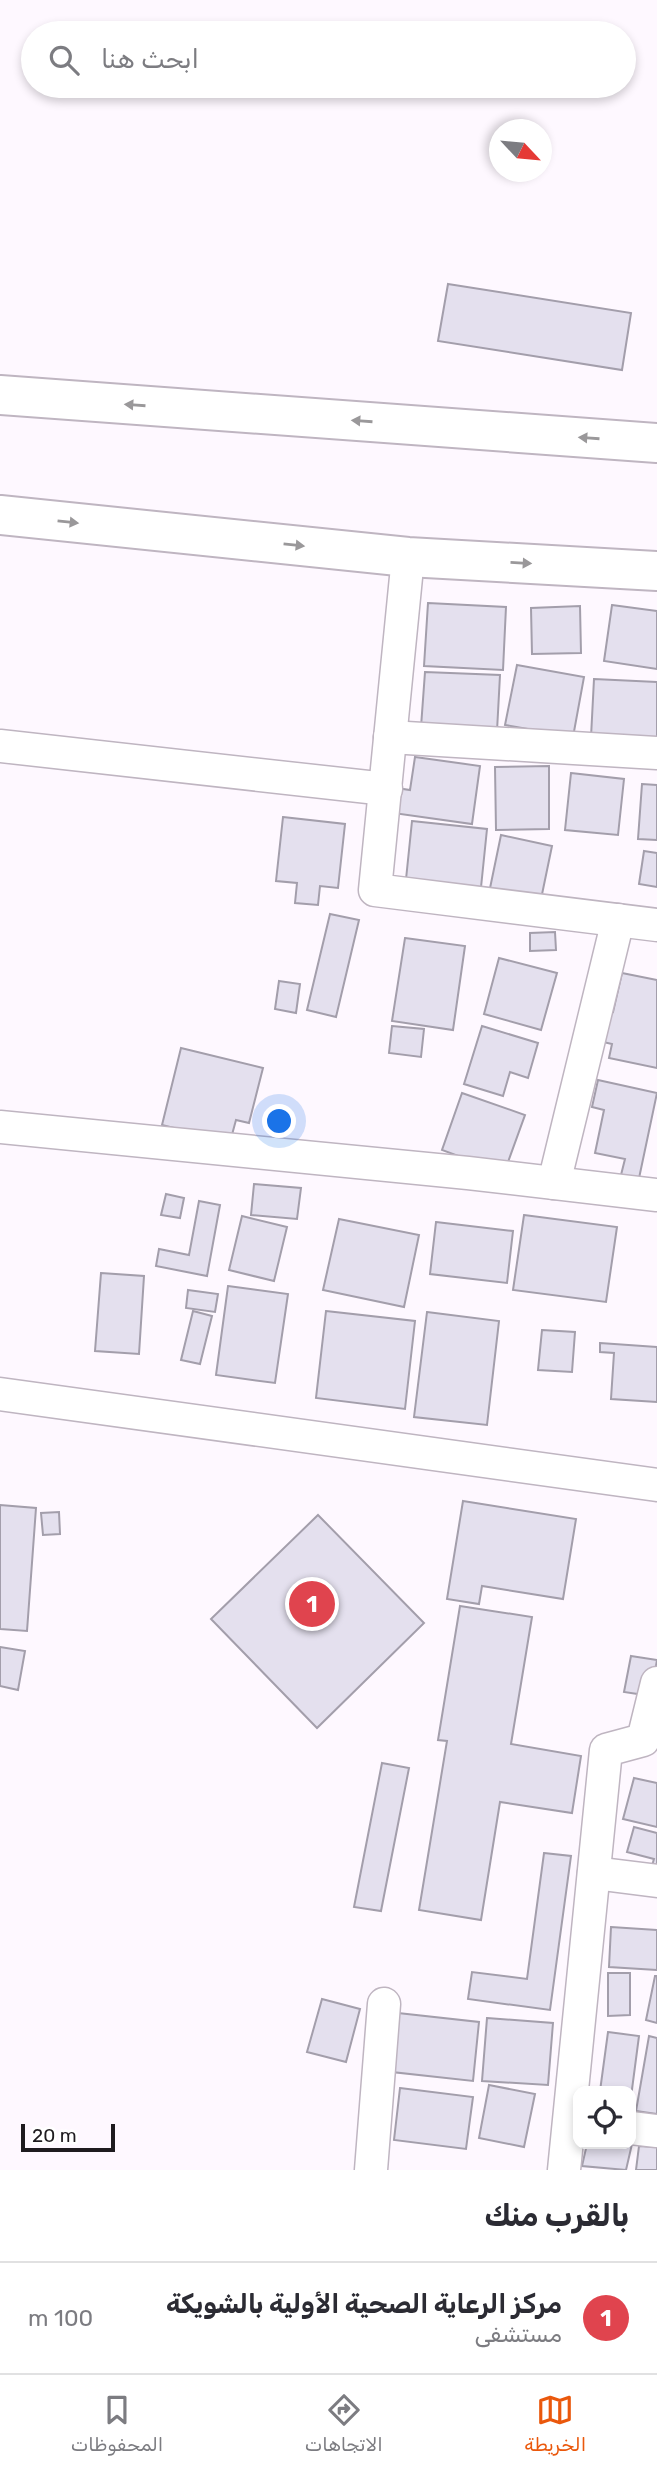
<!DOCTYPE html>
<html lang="ar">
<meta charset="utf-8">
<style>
body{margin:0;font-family:Rubik,Vazirmatn,sans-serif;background:#f2f2f3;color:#2b2b33;direction:rtl}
.controls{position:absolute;right:21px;bottom:21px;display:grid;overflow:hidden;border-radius:14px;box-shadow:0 4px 10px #0003}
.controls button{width:63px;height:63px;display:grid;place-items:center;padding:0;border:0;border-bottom:2px solid #e1e1e2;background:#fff;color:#2b2b33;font:35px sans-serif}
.compass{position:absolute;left:489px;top:119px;width:63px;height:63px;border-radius:50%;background:#fff;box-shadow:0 4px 10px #0003;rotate:116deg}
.scale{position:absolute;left:21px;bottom:18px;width:94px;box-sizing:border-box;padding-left:7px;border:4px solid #1e1b1f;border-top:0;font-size:19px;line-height:24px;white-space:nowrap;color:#1e1b1f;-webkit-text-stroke:5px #fff;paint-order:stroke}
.you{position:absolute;left:280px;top:1122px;width:24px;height:24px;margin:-18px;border:5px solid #fff;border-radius:50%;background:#1a73e8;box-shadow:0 0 0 10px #1a73e833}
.badge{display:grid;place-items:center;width:46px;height:46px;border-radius:50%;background:#ea580c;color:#fff;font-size:23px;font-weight:700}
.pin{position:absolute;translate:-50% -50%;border:4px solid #fff;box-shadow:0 2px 7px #0006}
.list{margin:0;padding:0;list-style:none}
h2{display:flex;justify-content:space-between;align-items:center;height:91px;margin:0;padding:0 28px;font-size:30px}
h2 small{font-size:23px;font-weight:400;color:#7c7c81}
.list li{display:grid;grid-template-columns:46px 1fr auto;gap:21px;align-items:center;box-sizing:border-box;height:112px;padding:0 28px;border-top:2px solid #e1e1e2}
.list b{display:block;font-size:26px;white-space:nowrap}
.list p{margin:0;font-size:23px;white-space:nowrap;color:#7c7c81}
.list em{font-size:23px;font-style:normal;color:#7c7c81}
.icon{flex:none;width:38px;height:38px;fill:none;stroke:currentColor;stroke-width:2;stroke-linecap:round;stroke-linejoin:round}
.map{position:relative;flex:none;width:657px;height:2170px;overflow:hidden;direction:ltr}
.search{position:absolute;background:#fff;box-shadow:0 4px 10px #0003;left:21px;right:21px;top:21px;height:77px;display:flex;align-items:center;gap:18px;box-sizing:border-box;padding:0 24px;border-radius:38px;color:#7c7c81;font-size:26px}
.sheet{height:203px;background:#fff}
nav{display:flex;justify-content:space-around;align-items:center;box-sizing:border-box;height:98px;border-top:2px solid #e1e1e2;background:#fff;font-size:19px;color:#7c7c81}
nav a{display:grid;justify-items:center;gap:4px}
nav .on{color:#ea580c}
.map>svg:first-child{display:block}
.building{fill:#e4e0ee;stroke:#a39eab;stroke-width:2}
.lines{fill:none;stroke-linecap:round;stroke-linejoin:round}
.minor-casing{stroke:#bfb5c1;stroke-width:35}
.major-casing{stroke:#bfb5c1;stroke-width:42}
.minor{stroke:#fff;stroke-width:32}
.major{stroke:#fff;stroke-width:38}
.oneway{fill:#9a989a}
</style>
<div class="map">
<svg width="657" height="2170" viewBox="0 0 657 2170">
<rect width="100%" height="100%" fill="#fef8ff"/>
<!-- building -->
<g class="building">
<polygon points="448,284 631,313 622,370 438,341"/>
<polygon points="428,603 506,607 503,670 424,666"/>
<polygon points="612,605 657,611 657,669 604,661"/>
<polygon points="580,606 581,653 532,654 531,608"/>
<polygon points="517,665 584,677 573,737 505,725"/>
<polygon points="425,672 500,675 497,731 421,727"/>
<polygon points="594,679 657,682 657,740 591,737"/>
<polygon points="415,757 480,766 472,824 386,812 390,787 410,790"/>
<polygon points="549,766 549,829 496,830 495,767"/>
<polygon points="571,773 624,779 618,835 565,830"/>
<polygon points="642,784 657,785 657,840 638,839"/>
<polygon points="283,817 345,824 338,888 320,886 318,905 295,903 297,883 276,881"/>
<polygon points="412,821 487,829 480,897 405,889"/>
<polygon points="501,835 552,846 540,904 489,893"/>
<polygon points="644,851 657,853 657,887 639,884"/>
<polygon points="330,914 359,920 336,1017 307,1010"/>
<polygon points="555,932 556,950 530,951 530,933"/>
<polygon points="405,938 465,946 453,1030 392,1021"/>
<polygon points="499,958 557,973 541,1030 484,1014"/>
<polygon points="622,973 657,980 657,1068 609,1058 612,1044 590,1039 597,1008 613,1012"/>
<polygon points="279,981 300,984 296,1013 275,1009"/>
<polygon points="392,1026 424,1029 421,1057 389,1053"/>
<polygon points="482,1026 538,1043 528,1078 510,1072 503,1096 464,1084"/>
<polygon points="181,1048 263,1068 249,1123 236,1120 230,1142 162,1125"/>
<polygon points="598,1080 657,1093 638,1183 620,1179 625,1159 595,1153 604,1110 592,1107"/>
<polygon points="462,1093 525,1115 504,1173 442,1150"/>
<polygon points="254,1184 301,1188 297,1219 251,1215"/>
<polygon points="166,1194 184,1198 180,1218 161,1215"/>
<polygon points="199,1201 220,1205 207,1276 156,1266 159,1249 189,1255"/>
<polygon points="524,1215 617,1227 606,1302 513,1290"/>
<polygon points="242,1216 287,1227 274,1281 229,1270"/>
<polygon points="339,1219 419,1235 404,1307 323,1290"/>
<polygon points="436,1222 513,1231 507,1283 430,1274"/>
<polygon points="101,1273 144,1276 139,1354 95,1351"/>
<polygon points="228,1286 288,1294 275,1383 216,1375"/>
<polygon points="188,1290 218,1294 215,1312 186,1308"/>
<polygon points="193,1311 212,1316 200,1364 181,1360"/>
<polygon points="326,1311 415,1321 405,1409 316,1398"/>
<polygon points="427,1312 499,1321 487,1425 414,1417"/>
<polygon points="542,1330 575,1332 572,1372 538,1370"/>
<polygon points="600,1343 657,1347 657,1402 611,1399 614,1353 600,1352"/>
<polygon points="463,1501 576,1519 563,1599 482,1586 479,1604 447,1599"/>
<polygon points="0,1505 36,1508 27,1631 0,1629"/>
<polygon points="59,1512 60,1534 43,1535 41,1513"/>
<polygon points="318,1515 424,1623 317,1728 211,1619"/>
<polygon points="460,1606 532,1617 511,1744 581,1756 572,1813 500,1802 481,1920 419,1910 447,1741 438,1740"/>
<polygon points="0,1647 25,1651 18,1690 0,1686"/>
<polygon points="631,1656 657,1660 651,1696 624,1692"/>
<polygon points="382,1763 409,1768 381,1911 354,1907"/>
<polygon points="634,1778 657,1783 657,1827 623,1819"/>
<polygon points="634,1827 657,1833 657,1874 650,1872 654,1859 627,1852"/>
<polygon points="544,1853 571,1856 550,2010 468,1999 472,1972 527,1979"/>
<polygon points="611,1927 657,1930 657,1970 609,1967"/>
<polygon points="608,1973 630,1973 630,2015 608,2016"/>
<polygon points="655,1976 657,1976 657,2023 646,2020"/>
<polygon points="322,1999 360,2009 346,2062 307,2052"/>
<polygon points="398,2013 479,2022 473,2081 392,2072"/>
<polygon points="487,2018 553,2023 548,2085 482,2081"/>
<polygon points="608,2032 639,2036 631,2097 631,2091 600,2091"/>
<polygon points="649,2036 657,2038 657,2114 636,2111"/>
<polygon points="489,2085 535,2094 524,2147 479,2138"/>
<polygon points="400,2088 473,2097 466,2149 394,2140"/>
<polygon points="587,2144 632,2144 626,2170 582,2166"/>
<polygon points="639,2146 657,2147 657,2170 636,2170"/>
</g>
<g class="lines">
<!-- minor casing -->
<g class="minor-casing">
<g id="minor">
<polyline points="408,557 375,890 657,925"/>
<polyline points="390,737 657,753"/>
<polyline points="0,746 386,789"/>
<polyline points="0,1127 468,1173 657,1195"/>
<polyline points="554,1183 618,920"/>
<polyline points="0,1394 657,1485"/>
<polyline points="594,1873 657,1881"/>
<polyline points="631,2128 657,2131"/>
<polyline points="371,2170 384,2004"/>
<polyline points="564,2170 606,1750 643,1740 657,1683"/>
</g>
</g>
<!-- major casing -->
<g class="major-casing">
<g id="major">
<polyline points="0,395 657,443"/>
<polyline points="0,515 408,557 657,571"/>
</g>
</g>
<!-- minor -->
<use href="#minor" class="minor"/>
<!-- major -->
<use href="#major" class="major"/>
</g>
<!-- one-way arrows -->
<defs><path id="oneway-solid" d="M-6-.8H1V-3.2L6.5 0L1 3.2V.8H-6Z" transform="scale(1.75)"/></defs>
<g class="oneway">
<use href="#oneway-solid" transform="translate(135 405) rotate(-176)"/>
<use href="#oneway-solid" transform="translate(362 421) rotate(-176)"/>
<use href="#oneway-solid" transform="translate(589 438) rotate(-176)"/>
<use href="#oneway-solid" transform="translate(68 522) rotate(6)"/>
<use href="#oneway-solid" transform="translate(294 545) rotate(6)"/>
<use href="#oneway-solid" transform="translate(521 563) rotate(3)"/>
</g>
</svg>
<div class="controls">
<button><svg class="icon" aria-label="locate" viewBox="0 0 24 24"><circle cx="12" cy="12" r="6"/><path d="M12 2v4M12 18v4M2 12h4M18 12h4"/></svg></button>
</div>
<svg class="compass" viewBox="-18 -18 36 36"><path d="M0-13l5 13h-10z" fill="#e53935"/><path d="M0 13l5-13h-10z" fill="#7c7c81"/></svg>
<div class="scale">20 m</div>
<div class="you"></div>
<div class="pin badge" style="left:312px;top:1604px;background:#e0444e">1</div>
<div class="search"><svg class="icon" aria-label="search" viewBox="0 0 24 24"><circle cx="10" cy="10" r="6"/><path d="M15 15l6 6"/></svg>ابحث هنا</div>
</div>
<section class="sheet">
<h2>بالقرب منك<small></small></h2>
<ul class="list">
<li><span class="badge" style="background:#e0444e">1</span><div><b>مركز الرعاية الصحية الأولية بالشويكة</b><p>مستشفى</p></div><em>100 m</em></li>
</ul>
</section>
<nav>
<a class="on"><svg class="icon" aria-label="map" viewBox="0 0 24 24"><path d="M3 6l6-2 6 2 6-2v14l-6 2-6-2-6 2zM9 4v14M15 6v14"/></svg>الخريطة</a>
<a><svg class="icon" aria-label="directions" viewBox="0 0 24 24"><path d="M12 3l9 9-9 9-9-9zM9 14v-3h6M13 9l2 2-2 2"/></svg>الاتجاهات</a>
<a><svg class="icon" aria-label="saved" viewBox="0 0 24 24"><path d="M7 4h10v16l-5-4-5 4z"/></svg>المحفوظات</a>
</nav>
